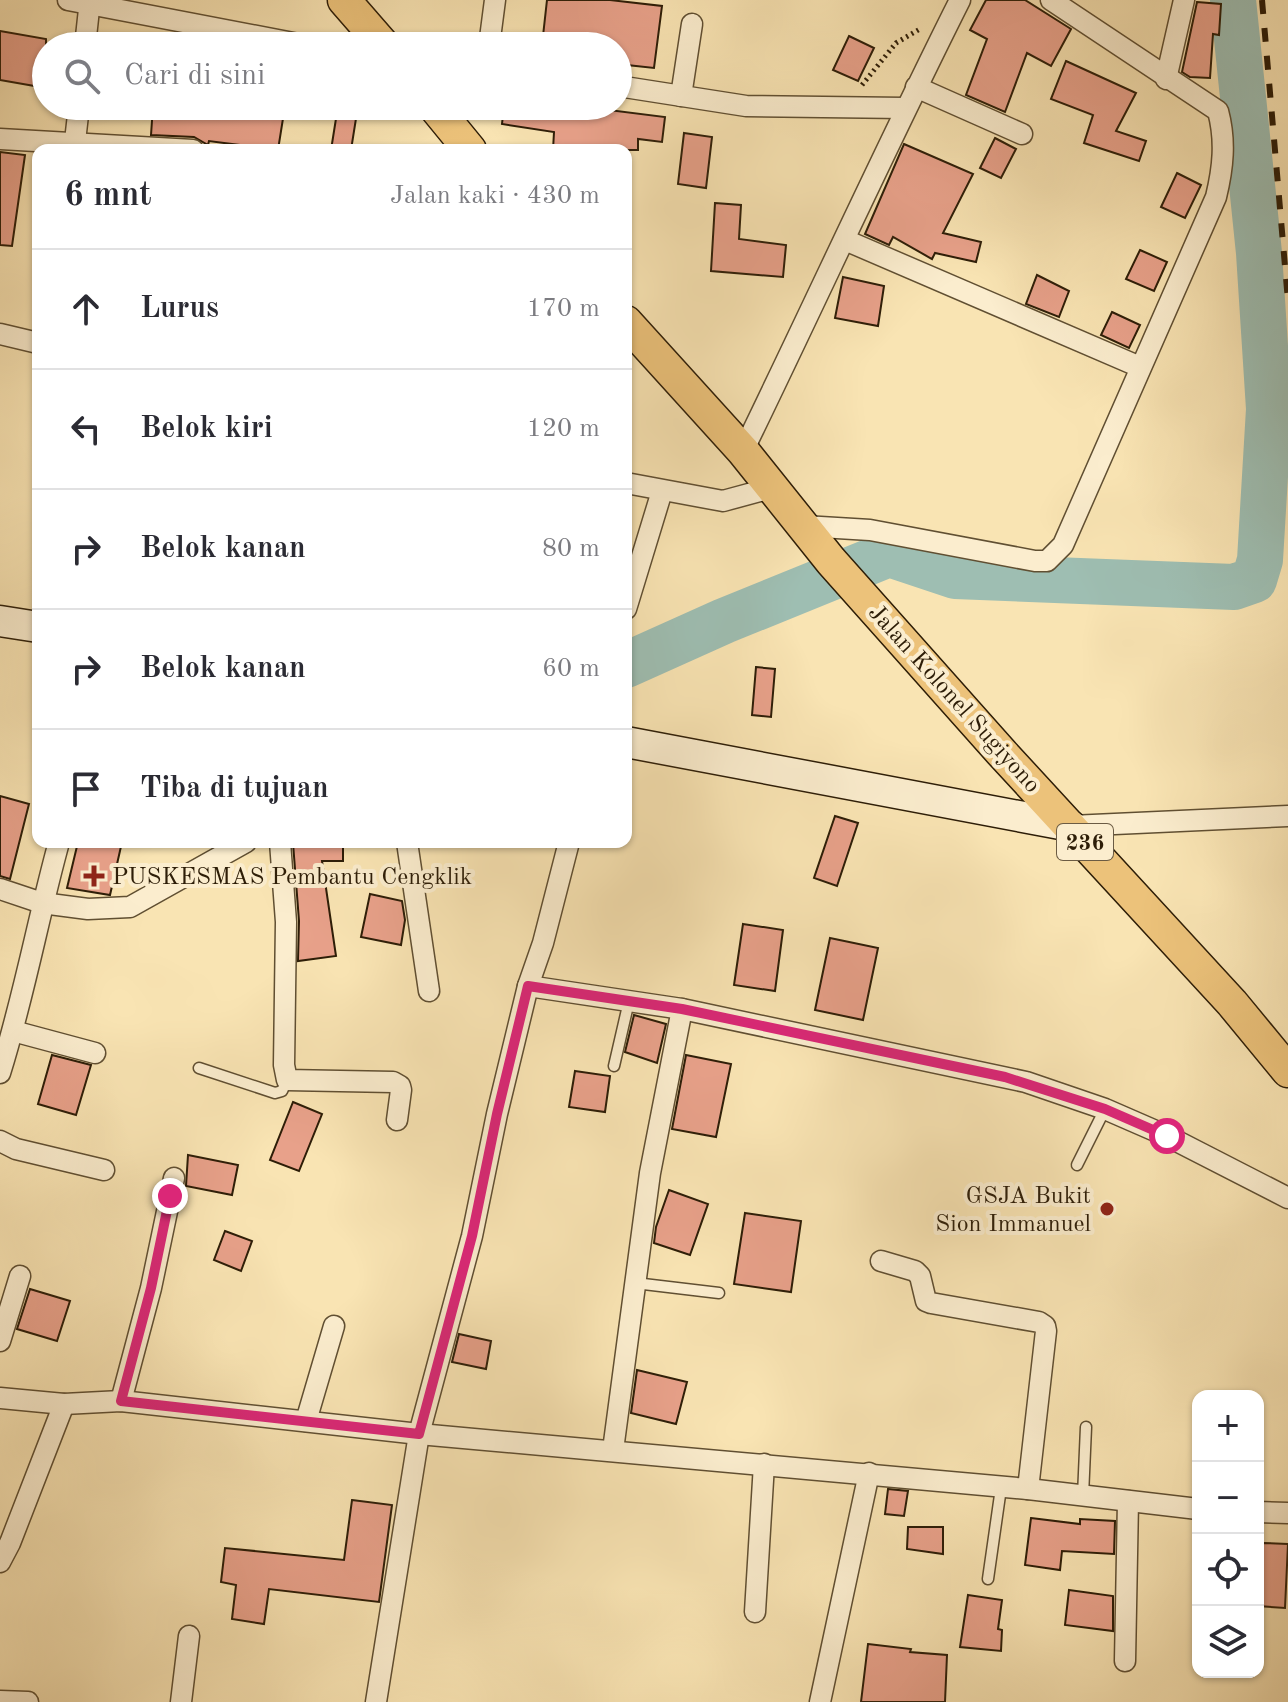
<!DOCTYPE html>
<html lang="id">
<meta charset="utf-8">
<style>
body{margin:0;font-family:"Old Standard TT",serif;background:#f7f7f7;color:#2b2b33}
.controls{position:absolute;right:24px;bottom:24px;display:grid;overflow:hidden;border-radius:16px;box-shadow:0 2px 6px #0004}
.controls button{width:72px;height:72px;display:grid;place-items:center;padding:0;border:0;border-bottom:2px solid #e1e1e2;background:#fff;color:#2b2b33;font:40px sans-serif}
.stop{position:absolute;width:24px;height:24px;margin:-18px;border:6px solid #db2777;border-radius:50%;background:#fff}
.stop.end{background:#db2777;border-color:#fff;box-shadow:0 2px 8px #0008}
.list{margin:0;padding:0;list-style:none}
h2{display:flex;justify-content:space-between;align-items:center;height:104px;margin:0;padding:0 32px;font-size:34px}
h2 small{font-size:26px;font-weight:400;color:#7c7c81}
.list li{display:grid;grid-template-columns:52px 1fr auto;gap:24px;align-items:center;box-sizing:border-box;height:120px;padding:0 32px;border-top:2px solid #e1e1e2}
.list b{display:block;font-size:30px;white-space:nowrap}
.list em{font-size:26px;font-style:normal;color:#7c7c81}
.icon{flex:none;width:44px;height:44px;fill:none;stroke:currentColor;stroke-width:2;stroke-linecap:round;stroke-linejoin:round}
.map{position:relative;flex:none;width:1288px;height:1702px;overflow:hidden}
.search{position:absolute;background:#fff;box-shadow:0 2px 6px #0004;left:32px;top:32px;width:600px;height:88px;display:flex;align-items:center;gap:20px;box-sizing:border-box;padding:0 28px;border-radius:44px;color:#7c7c81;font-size:30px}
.panel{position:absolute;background:#fff;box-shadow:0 2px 6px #0004;left:32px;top:144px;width:600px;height:704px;border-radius:16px}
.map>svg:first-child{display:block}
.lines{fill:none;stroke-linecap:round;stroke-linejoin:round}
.river{stroke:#9ebeb2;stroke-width:46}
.building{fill:#e8a18a;stroke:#2d1d07;stroke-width:2}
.lane-casing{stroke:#604f32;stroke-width:13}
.street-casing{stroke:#604f32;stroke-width:23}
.secondary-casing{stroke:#2d1d07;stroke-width:33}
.primary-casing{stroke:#2d1d07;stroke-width:35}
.path{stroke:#2d1d07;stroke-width:5;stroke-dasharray:2 4;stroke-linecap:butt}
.lane{stroke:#fbedce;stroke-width:10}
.street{stroke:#fbedce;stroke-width:20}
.secondary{stroke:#fbedce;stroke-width:30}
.primary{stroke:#ecc27a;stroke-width:32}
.rail{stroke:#2d1d07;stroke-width:6;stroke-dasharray:14 14;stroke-linecap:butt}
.route{stroke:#db2777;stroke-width:10}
.poi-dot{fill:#8f2418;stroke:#fbedce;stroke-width:3}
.labels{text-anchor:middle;stroke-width:8;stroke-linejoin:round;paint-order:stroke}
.shield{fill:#fbedce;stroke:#6b5b43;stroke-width:2}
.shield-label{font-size:22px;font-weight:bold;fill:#2d1d07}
.street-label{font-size:24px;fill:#2d1d07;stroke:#fbedce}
.poi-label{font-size:24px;fill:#2d1d07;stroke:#fbedce;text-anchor:start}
</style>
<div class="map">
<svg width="1288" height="1702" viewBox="0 0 1288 1702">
<rect width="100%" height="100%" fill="#f9e4b3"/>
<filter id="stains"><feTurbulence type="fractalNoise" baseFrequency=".0025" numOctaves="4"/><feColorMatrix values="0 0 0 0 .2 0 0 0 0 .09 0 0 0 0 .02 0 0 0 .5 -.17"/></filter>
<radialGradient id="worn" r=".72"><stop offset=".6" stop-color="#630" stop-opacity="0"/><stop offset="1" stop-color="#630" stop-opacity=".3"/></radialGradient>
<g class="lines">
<!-- river -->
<polyline class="river" points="626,665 724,621 889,554 955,576 1234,587 1254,580 1260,560 1269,409 1259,253 1233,0"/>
</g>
<!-- building -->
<g class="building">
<polygon points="547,0 610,0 662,6 654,68 618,64 618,46 542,45"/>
<polygon points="986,0 1025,0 1071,29 1051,66 1027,53 1005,112 966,95 987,39 970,30"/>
<polygon points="1197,2 1221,4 1219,35 1213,34 1210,78 1190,77 1182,72"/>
<polygon points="0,31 46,39 46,88 0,80"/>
<polygon points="849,36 874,48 858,81 833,70"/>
<polygon points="1066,61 1136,93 1116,131 1146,141 1139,161 1084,143 1093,115 1051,99"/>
<polygon points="153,106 199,106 240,116 242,106 285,106 278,150 209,141 208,145 194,137 151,135"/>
<polygon points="338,106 358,106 351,150 331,150"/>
<polygon points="504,106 577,106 665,117 662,142 638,139 638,150 553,150 554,132 502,124"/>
<polygon points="684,133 712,137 706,188 678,184"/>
<polygon points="995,138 1016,149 1001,178 980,168"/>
<polygon points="904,144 973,174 943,233 981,242 976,262 935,253 932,259 893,237 889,245 865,234"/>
<polygon points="0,152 25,155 12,246 0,245"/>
<polygon points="1177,173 1201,185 1185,218 1161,207"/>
<polygon points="715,203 741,205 739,239 786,245 783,277 711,271"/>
<polygon points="1140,250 1167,262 1154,291 1126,279"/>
<polygon points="1037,275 1069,291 1059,317 1026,304"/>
<polygon points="843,277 884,286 878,326 835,318"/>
<polygon points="1112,312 1140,325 1129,348 1101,335"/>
<polygon points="756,667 775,669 771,717 752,715"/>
<polygon points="0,796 29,804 10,879 0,876"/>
<polygon points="835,816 858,823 837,886 814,878"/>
<polygon points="78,842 122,842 110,895 67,888"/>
<polygon points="343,842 343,861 322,861 336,956 298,961 299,921 293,843"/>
<polygon points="370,894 402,901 405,920 401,945 361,937"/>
<polygon points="743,924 783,930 775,991 734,985"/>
<polygon points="830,938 878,948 863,1020 815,1010"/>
<polygon points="634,1015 666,1024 657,1063 625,1052"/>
<polygon points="52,1055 91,1065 76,1115 38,1104"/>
<polygon points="686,1055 731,1064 716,1137 672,1129"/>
<polygon points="575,1071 610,1076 605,1112 569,1107"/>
<polygon points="293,1102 322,1114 299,1171 270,1160"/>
<polygon points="188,1155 238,1165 232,1195 186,1186"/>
<polygon points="669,1190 708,1204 690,1255 654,1243 656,1227"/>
<polygon points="745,1213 801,1221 791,1292 734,1284"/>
<polygon points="225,1231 252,1241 241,1271 214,1260"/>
<polygon points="30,1289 70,1301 57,1341 17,1329"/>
<polygon points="459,1334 491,1341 486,1369 452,1362"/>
<polygon points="637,1370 687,1382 676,1424 631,1413"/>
<polygon points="888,1489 908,1491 904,1516 885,1514"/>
<polygon points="352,1500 392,1505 379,1602 269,1589 264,1624 232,1619 236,1585 221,1582 225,1548 344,1560"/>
<polygon points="1031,1518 1080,1524 1080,1519 1115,1521 1114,1554 1062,1551 1060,1570 1025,1565"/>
<polygon points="908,1527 943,1527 943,1554 907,1549"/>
<polygon points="1263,1543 1288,1544 1285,1608 1258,1606"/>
<polygon points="1069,1590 1113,1596 1113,1631 1065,1625"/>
<polygon points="968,1595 1002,1600 998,1629 1002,1630 1001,1651 960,1647"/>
<polygon points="868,1644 911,1649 910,1652 947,1655 945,1702 861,1702"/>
</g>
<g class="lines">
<!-- lane casing -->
<g class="lane-casing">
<g id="lane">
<polyline points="614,1066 629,1001"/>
<polyline points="199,1068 275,1093 282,1091 287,1080"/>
<polyline points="1077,1165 1105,1109"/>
<polyline points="635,1283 719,1293"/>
<polyline points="1083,1496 1086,1427"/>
<polyline points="988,1579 1001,1488"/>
</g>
</g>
<!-- street casing -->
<g class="street-casing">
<g id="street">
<polyline points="68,0 309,46"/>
<polyline points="85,46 90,0"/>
<polyline points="489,46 495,0"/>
<polyline points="1166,79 1184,0"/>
<polyline points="618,86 746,106 905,108"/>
<polyline points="916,87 1022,134"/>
<polyline points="681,96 692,24"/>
<polyline points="0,139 193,150"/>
<polyline points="74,150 79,106"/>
<polyline points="845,240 1140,367"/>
<polyline points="0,334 38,343"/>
<path d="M 743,451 C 816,301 885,149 960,0"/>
<polyline points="626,483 723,501 771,488"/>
<path d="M 804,526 L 870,530 L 1035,561 L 1047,561 L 1063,545 L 1216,197 C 1223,168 1226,141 1218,111 L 1051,0"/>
<polyline points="626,609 662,491"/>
<polyline points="1071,826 1288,816"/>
<polyline points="280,842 286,922 284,1065 287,1080 393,1082 400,1086 401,1090 397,1120"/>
<polyline points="407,842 429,991"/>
<polyline points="0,889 42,903 88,909 130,907 246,842"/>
<polyline points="528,986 682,1009 1026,1082 1105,1109 1167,1136 1288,1198"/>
<polyline points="13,1031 95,1053"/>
<path d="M 0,1073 C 24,997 38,918 59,842"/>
<polyline points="0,1141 16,1149 104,1170"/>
<polyline points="881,1261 915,1271 920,1276 926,1301 931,1303 1039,1322 1045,1326 1046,1331 1028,1489"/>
<polyline points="0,1341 20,1276"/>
<polyline points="0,1398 64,1404 121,1401 419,1434 1028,1489 1198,1509"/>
<polyline points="121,1401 151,1288 174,1178"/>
<polyline points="306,1421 334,1326"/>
<polyline points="613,1450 650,1173 682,1009"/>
<polyline points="1258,1512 1288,1513"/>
<polyline points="0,1562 10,1543 64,1404"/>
<polyline points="755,1612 764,1464"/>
<polyline points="1125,1661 1128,1501"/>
<polyline points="0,1701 28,1702"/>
<polyline points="181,1702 189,1636"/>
<polyline points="376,1702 419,1434 472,1236 497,1114 528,986 543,943 569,842"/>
<polyline points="820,1702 869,1473"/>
</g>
</g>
<!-- secondary casing -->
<g class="secondary-casing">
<g id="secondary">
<polyline points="0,621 38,627"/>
<polyline points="626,742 1071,826"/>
</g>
</g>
<!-- primary casing -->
<g class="primary-casing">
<g id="primary">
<polyline points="344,0 384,46"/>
<polyline points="434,106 470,150"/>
<polyline points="626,322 743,451 831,561 1001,752 1232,1003 1288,1071"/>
</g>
</g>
<!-- path -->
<polyline class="path" points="862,85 896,43 920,29"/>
<!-- lane -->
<use href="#lane" class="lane"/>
<!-- street -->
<use href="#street" class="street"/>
<!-- secondary -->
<use href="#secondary" class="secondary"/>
<!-- primary -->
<use href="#primary" class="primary"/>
<!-- rail -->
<polyline class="rail" points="1262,0 1288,301"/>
</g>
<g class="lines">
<!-- route -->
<polyline class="route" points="170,1196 151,1288 121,1401 419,1434 472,1236 497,1114 528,986 682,1009 1005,1077 1105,1109 1167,1136"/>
</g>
<!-- markers -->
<g class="poi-dot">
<path d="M90 864h8v8h8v8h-8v8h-8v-8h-8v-8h8z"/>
<circle cx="1107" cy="1209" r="8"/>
</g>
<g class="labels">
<!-- shield labels -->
<rect class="shield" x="1057" y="824" width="56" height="36" rx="6"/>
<g class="shield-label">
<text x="1085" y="850">236</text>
</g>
<!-- street labels -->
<g class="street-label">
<text transform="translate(955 698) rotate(48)" y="8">Jalan Kolonel Sugiyono</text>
</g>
<!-- poi labels -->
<g class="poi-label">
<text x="112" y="884">PUSKESMAS Pembantu Cengklik</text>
<text x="1091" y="1203" text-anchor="end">GSJA Bukit<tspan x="1091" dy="28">Sion Immanuel</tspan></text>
</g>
</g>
<rect width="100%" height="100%" filter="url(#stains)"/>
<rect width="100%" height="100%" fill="url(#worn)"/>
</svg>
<div class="controls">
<button>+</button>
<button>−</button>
<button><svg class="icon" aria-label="locate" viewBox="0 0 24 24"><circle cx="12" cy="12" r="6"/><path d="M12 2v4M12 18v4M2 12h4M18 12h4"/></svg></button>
<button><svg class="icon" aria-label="layers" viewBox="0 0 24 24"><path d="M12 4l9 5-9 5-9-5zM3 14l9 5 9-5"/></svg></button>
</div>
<div class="stop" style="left:1167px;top:1136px"></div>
<div class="stop end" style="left:170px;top:1196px"></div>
<div class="search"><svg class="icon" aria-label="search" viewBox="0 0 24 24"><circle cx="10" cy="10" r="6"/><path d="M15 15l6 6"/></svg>Cari di sini</div>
<section class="panel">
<h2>6 mnt<small>Jalan kaki · 430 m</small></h2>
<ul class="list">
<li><svg class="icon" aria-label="ahead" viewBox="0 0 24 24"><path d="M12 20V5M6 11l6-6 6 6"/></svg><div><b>Lurus</b></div><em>170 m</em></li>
<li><svg class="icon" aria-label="left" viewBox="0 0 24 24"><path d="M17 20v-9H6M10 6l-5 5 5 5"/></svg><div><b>Belok kiri</b></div><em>120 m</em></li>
<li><svg class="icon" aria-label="right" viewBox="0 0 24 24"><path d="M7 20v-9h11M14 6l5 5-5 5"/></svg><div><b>Belok kanan</b></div><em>80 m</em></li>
<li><svg class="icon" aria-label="right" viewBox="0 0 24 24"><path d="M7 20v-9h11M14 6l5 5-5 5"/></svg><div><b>Belok kanan</b></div><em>60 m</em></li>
<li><svg class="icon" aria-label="arrive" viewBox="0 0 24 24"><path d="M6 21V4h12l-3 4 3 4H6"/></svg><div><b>Tiba di tujuan</b></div></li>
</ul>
</section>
</div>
